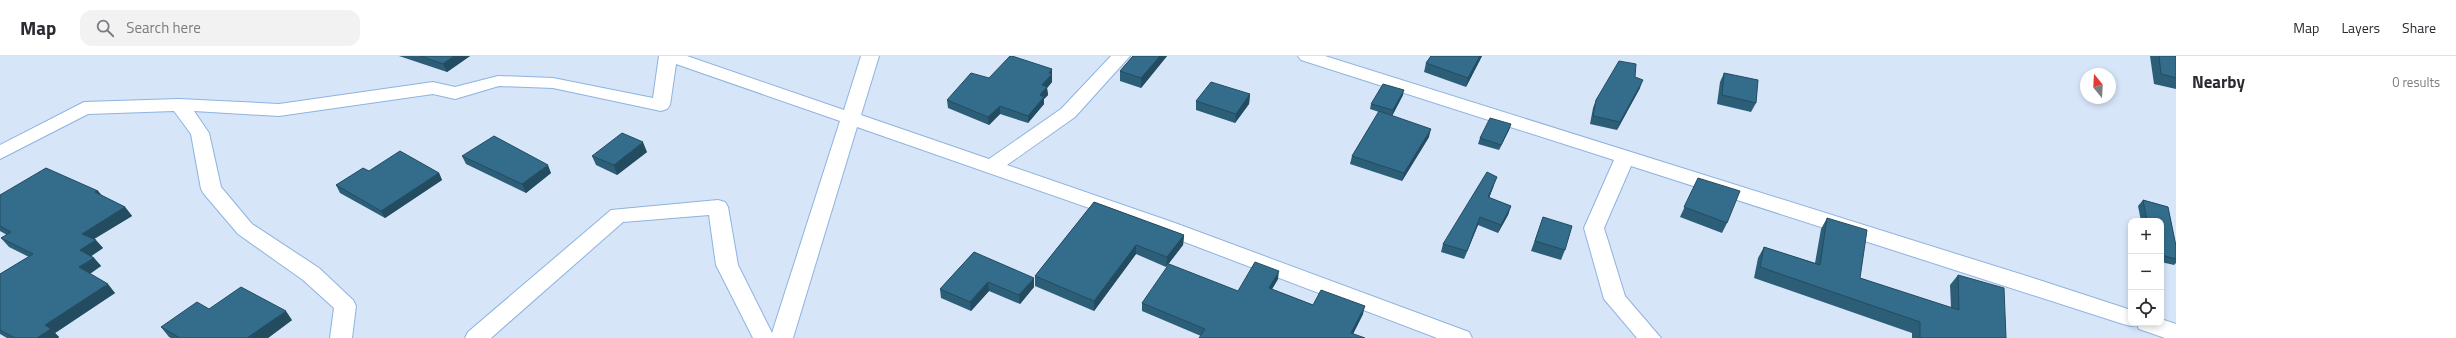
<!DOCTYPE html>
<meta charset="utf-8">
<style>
body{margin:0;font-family:"Titillium Web",sans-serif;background:#f2f2f3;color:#2b2b33}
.controls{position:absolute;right:12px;bottom:12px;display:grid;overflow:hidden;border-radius:8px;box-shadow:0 2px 6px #0003}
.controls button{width:36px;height:36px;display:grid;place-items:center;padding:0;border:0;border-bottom:1px solid #e1e1e2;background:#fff;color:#2b2b33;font:20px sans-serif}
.compass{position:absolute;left:2080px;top:12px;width:36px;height:36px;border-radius:50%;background:#fff;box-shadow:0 2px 6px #0003;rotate:342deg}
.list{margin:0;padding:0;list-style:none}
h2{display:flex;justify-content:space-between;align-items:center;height:52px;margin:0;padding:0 16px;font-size:17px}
h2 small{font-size:13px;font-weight:400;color:#7c7c81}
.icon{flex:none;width:22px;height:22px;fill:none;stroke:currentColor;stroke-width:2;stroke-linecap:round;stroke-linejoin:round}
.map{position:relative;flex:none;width:2176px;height:282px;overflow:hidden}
header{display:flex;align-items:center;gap:24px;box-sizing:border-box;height:56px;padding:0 20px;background:#fff;border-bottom:1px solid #e1e1e2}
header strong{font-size:19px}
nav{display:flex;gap:22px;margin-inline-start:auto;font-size:14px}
.search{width:280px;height:36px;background:#f2f2f3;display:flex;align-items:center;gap:10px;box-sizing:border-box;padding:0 14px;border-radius:12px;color:#7c7c81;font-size:15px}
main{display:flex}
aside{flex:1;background:#fff}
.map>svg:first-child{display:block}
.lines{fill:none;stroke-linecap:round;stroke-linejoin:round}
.minor-casing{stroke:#8eb3e0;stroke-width:2}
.minor{fill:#fff;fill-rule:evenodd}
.wall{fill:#2c5e78}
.shaded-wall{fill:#244c61}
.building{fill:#336d8b;stroke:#244c61}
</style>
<header>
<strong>Map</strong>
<div class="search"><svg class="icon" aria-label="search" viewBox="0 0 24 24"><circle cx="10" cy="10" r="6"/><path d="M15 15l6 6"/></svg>Search here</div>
<nav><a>Map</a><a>Layers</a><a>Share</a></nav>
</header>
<main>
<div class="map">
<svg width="2176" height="282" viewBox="0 0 2176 282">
<rect width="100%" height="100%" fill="#d6e5f8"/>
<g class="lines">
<!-- minor casing -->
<g class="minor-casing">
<g id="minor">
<polygon points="659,0 687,0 844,54 861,0 879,0 861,59 989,103 1061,53 1111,0 1130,0 1075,61 1007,109 1175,167 1469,276 1472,282 1437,282 1161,177 857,71 793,282 753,282 716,209 709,159 623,166 491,282 465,282 468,276 611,154 718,144 725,146 728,151 738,209 772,277 840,65 676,8 670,49 667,53 661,55 553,32 499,30 455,43 433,38 279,60 194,55 209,77 221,131 252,168 319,212 353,244 356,250 352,282 330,282 334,252 303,224 238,178 204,138 201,133 191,78 174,55 88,58 0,103 0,89 84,46 179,43 279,48 433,26 455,31 498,20 553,22 653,42"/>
<polygon points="1298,0 1325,0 2036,223 2131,254 2131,267 2161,267 2161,263 2176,268 2176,282 2165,282 2139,273 2137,269 2131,270 2123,268 1631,110 1604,172 1625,240 1661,282 1637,282 1604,243 1584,172 1614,104 1301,4"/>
</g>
</g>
<!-- minor -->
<use href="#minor" class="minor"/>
</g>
<!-- wall -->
<g class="wall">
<polygon points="399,0 470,0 447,16"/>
<polygon points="1133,0 1167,0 1141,32 1120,25 1120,15"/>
<polygon points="1431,0 1482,0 1466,31 1424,16 1426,7"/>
<polygon points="2150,0 2176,0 2176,33 2154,28"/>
<polygon points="1052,13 1052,26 1047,32 1048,39 1044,43 1044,48 1028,67 1000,58 989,69 948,52 947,44 989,22"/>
<polygon points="1724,17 1756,47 1751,56 1717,48 1720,26"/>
<polygon points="1635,21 1640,32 1617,74 1590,68 1593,52 1596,44"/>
<polygon points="1250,38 1249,48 1235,67 1196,54 1196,45"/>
<polygon points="1403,39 1392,60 1429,81 1402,125 1350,108 1352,100 1379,56 1370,53 1371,48"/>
<polygon points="1511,68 1509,74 1499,94 1478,88 1480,82"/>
<polygon points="647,96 617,119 596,109 592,100"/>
<polygon points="462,100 551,117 526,137 466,108"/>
<polygon points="369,115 439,117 442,124 385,162 340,137 336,129"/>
<polygon points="1698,122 1727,167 1722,177 1680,161"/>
<polygon points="1494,129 1489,142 1511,150 1508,159 1498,177 1478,169 1464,203 1441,196 1443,188"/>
<polygon points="98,135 101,139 125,151 132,160 94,183 103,192 91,200 94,202 101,210 90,218 115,237 55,277 59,281 58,282 7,282 0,278 0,218 29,201 9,191 1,182 7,179 0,175 0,139"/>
<polygon points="2143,144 2168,151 2176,190 2176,207 2174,209 2161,206 2161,165 2141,165 2138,150"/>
<polygon points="1094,146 1184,179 1183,189 1166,211 1136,198 1094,255 1035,230 1035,220"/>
<polygon points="1543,161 1565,194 1561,204 1531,195"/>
<polygon points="1827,162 1860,222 1951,252 1950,229 1958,219 2006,282 1912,282 1912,277 1754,222 1758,202 1764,191 1815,207 1821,173"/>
<polygon points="974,196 1034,231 1020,248 989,235 971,255 941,242 940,233"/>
<polygon points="1278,223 1272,233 1313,249 1363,258 1353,278 1201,280 1142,255 1142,247 1238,235"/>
<polygon points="209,253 292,264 268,282 171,282 169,281 161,271"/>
</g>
<!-- shaded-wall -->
<g class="shaded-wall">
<polygon points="454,0 470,0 447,16 443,8"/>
<polygon points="1160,0 1167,0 1141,32 1141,22"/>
<polygon points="1480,0 1482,0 1466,31 1468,22"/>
<polygon points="1052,13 1052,26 1047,32 1048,39 1044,43 1044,48 1028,67 1028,60 1040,39 1042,29 1049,17"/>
<polygon points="1643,24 1640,32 1617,74 1620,66"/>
<polygon points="1404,34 1403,39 1392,60 1393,54"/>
<polygon points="1250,38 1249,48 1235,67 1236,58"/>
<polygon points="1000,50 1000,58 989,69 988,61"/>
<polygon points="1511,68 1509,74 1499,94 1501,89"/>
<polygon points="1431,73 1429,81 1402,125 1404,117"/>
<polygon points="643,86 647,96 617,119 614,109"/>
<polygon points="548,109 551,117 526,137 522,128"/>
<polygon points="439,117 442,124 385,162 381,155"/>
<polygon points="1497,121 1494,129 1486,150 1488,141"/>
<polygon points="98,135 105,143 95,136"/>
<polygon points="1511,150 1508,159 1498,177 1501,169"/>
<polygon points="125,151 132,160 89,186 82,178"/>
<polygon points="1480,161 1478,169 1464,203 1467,195"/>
<polygon points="1184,179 1183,189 1166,211 1167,201"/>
<polygon points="96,184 103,192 87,203 80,194"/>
<polygon points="1136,189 1136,198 1094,255 1094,245"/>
<polygon points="94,202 101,210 86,220 79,211"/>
<polygon points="1279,215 1278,223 1268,240 1269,232"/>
<polygon points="1034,222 1034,231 1020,248 1019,239"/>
<polygon points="988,226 989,235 971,255 970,246"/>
<polygon points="108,228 115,237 55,277 59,281 58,282 37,282 45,269"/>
<polygon points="1365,250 1363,258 1351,282 1351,277"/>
<polygon points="286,255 292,264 268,282 247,282"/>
</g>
<!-- building -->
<g class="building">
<polygon points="420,0 454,0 443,8"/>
<polygon points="1010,0 1012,0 1052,13 1049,17 1052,18 1042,29 1047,31 1040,39 1044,41 1028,60 1000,50 988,61 947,44 971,17 989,22"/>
<polygon points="1133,0 1160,0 1141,22 1120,15"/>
<polygon points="1431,0 1480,0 1468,22 1426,7"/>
<polygon points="2159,0 2176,0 2176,22 2161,18"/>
<polygon points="1619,5 1636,8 1635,21 1643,24 1620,66 1593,60 1596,44"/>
<polygon points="1724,17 1758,24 1756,47 1722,39"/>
<polygon points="1211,26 1250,38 1236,58 1196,45"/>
<polygon points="1383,28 1404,34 1393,54 1371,48"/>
<polygon points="1379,55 1431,73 1404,117 1352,100"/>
<polygon points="1490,62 1511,68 1501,89 1480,82"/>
<polygon points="622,77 643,86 614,109 592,100"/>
<polygon points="494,80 548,109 522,128 462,100"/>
<polygon points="400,95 439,117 381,155 336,129 363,112 369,115"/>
<polygon points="46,112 98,135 95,136 125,151 82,178 96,184 80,194 94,202 79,211 108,228 45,269 51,273 37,282 15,282 0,274 0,218 33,198 1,182 11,176 0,170 0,139"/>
<polygon points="1487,116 1497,121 1488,141 1511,150 1501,169 1480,161 1467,195 1443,188"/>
<polygon points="1698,122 1740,135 1727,167 1684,151"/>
<polygon points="2143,144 2168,151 2176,190 2176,203 2161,199 2161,165 2147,165"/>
<polygon points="1094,146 1184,179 1167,201 1136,189 1094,245 1035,220"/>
<polygon points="1543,161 1572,170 1565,194 1535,185"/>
<polygon points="1827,162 1867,174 1860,222 1959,254 1958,219 2004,232 2006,282 1920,282 1920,266 1760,211 1764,191 1820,209"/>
<polygon points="974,196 1034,222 1019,239 988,226 970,246 940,233"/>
<polygon points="1255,206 1279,215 1269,232 1313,249 1321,234 1365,250 1351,277 1365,282 1199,282 1205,273 1142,247 1169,208 1238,235"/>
<polygon points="241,231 286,255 247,282 180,282 161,271 197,246 209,253"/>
</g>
</svg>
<div class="controls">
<button>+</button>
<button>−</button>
<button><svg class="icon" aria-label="locate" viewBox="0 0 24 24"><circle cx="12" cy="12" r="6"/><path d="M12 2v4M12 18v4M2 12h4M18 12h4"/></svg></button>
</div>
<svg class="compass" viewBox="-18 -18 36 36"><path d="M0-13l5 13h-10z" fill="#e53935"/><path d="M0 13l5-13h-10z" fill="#7c7c81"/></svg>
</div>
<aside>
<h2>Nearby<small>0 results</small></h2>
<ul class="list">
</ul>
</aside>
</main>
